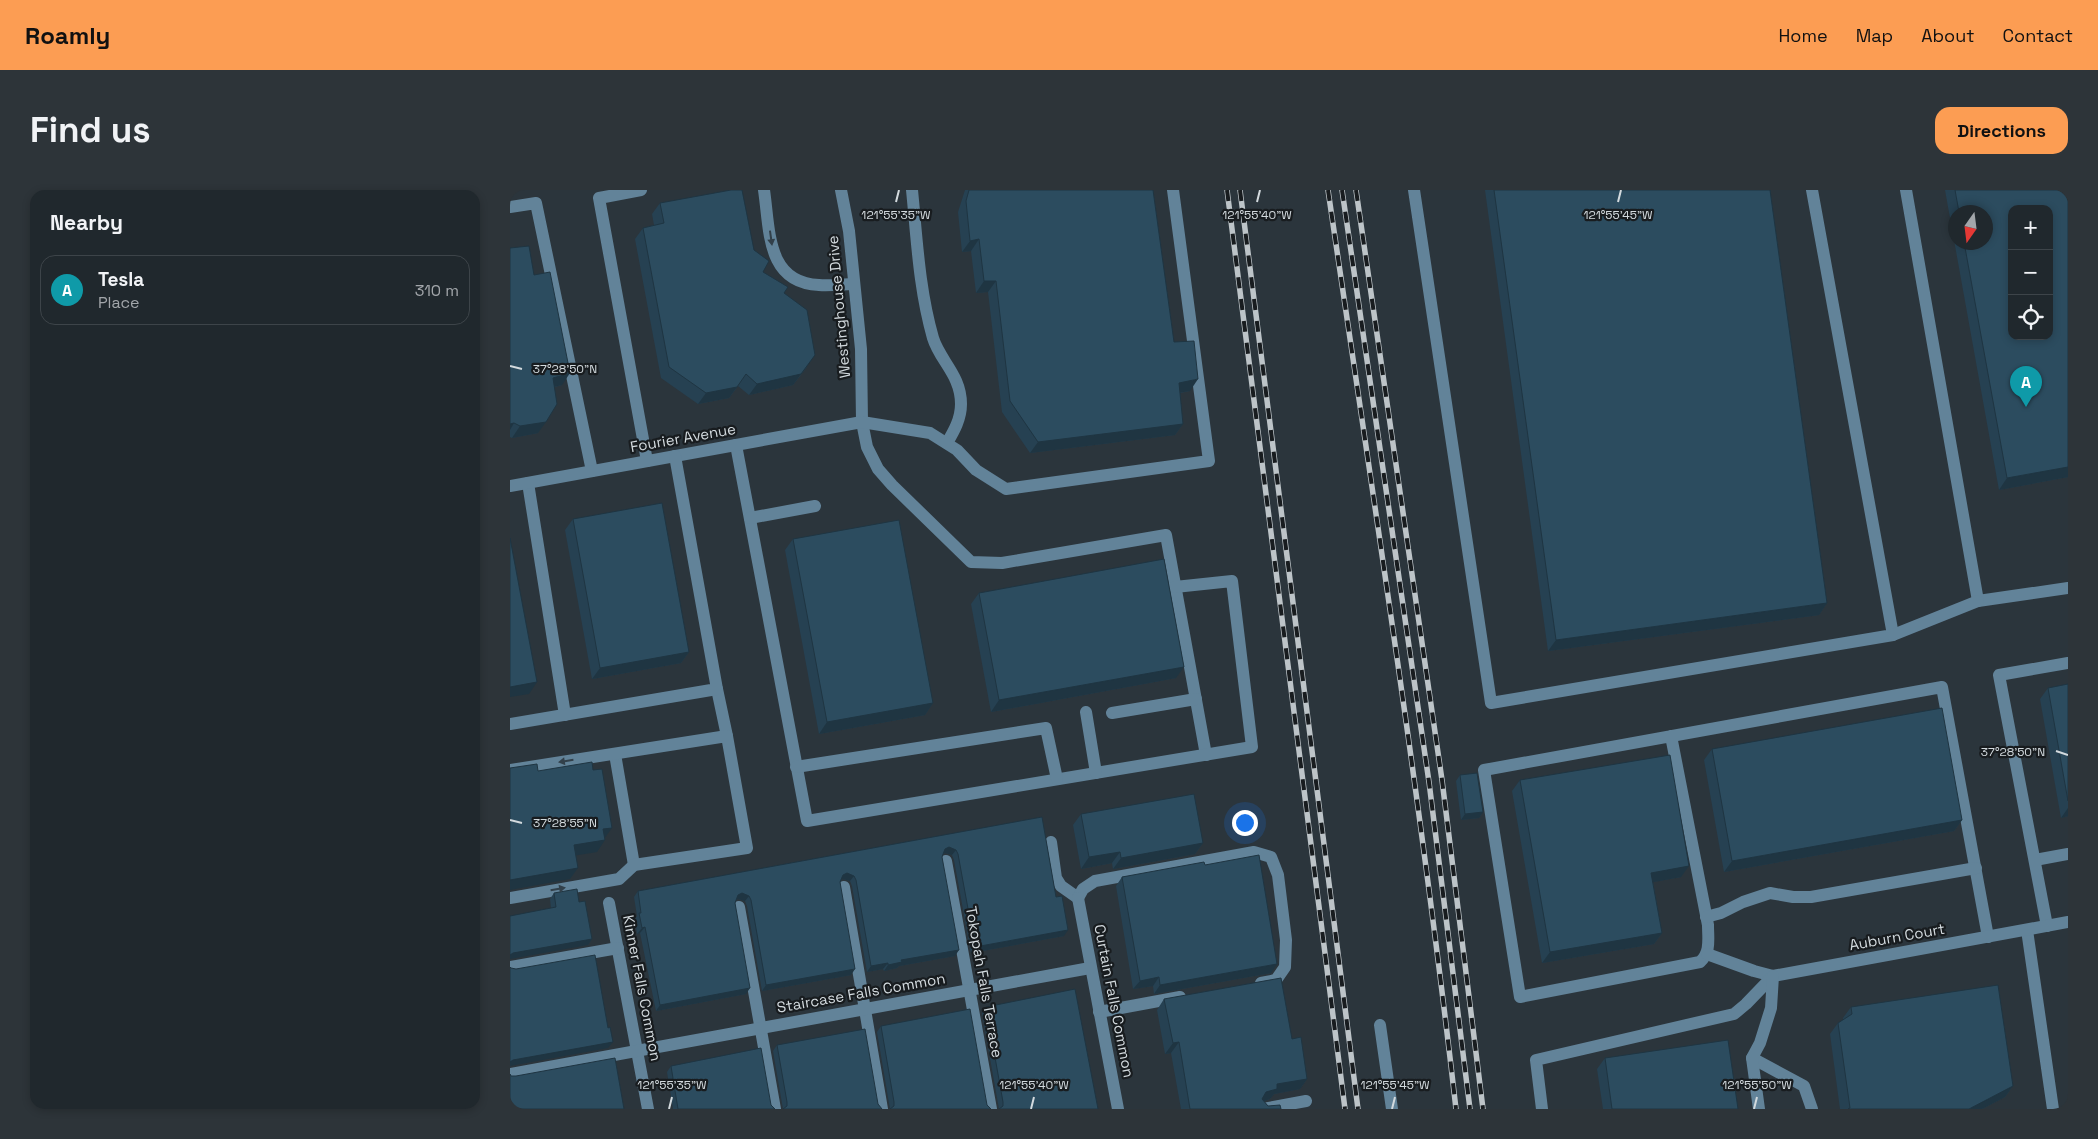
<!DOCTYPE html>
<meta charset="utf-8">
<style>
body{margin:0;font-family:"Space Grotesk",sans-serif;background:#2d3439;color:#f1f3f6}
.controls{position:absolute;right:15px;top:15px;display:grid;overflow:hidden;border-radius:10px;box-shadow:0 2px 8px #0003}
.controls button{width:45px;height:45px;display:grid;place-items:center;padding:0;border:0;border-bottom:1px solid #3d4449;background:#20282d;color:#f1f3f6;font:25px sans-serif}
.compass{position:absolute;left:1438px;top:15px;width:45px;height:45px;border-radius:50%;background:#20282d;box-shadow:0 2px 8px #0003;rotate:194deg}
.you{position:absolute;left:734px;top:632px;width:18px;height:18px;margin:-12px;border:4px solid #fff;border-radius:50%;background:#1a73e8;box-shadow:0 0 0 8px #1a73e833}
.badge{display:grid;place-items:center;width:32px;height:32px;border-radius:50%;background:#fc9d53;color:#fff;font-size:16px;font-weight:700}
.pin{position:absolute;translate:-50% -41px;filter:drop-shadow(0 1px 2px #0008)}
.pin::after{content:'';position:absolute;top:26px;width:18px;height:15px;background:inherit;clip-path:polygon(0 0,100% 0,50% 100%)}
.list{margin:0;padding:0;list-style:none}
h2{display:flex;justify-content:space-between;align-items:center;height:65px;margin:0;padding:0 20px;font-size:21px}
h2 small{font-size:16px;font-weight:400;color:#a2a6aa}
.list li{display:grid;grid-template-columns:32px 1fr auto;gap:15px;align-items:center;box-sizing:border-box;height:70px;margin:0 10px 10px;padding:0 10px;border:1px solid #3d4449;border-radius:15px}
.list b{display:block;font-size:19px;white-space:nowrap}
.list p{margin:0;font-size:16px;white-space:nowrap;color:#a2a6aa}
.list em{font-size:16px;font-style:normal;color:#a2a6aa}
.icon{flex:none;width:28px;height:28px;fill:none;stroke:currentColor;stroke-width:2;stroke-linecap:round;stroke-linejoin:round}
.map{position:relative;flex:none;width:1558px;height:919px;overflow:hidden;border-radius:15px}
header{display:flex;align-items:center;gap:30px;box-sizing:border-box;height:70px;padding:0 25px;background:#fc9d53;color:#111}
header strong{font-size:24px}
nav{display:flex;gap:28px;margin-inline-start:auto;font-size:18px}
.intro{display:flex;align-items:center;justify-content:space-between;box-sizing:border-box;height:120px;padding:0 30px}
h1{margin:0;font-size:35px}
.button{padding:12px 22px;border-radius:15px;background:#fc9d53;color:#111;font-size:18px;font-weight:700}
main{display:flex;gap:30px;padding:0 30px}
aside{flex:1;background:#20282d;border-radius:15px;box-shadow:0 2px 8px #0003}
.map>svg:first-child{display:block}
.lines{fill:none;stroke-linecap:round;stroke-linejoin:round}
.minor{stroke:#628399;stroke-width:12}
.rail-casing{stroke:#bdc4c8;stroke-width:5.5}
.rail{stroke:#181c1f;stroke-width:4;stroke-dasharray:11;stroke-linecap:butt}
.wall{fill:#264152;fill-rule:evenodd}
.shaded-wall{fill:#1f3542}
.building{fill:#2c4c5f;stroke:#1f3542;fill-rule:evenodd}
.oneway{fill:#32404a}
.ticks{fill:none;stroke:#d3dade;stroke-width:2}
.labels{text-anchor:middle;stroke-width:4.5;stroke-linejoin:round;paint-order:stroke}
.street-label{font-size:15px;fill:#d3dade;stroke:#181c1f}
.ticks-label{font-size:12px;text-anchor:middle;fill:#d3dade;stroke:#181c1f;stroke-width:4.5;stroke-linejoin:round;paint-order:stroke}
</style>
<header>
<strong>Roamly</strong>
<nav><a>Home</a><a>Map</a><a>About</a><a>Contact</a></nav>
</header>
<div class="intro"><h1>Find us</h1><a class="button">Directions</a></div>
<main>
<aside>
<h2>Nearby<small></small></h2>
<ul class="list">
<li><span class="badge" style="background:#0f9aa8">A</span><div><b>Tesla</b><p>Place</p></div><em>310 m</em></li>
</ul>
</aside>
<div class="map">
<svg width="1558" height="919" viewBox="0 0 1558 919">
<rect width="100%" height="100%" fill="#2b353c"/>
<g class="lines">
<!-- minor -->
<g class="minor">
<polyline points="131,0 89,8 137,271"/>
<path d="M 254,0 C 260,40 256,93 309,95 C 321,96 333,94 344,94"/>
<polyline points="331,0 339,41 351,159 352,232 357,257 368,279 382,295 461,372 492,373 656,345 696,565"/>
<path d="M 402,0 C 407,50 409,99 423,148 C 430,171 451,185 451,214 C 451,229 444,241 437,253"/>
<polyline points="904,0 981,513 1383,445 1302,0"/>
<polyline points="1396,0 1468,411 1558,398"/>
<polyline points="0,17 26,13 82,281"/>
<polyline points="226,255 297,631 742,557 722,391 665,397"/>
<polyline points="18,293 55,525"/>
<polyline points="0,296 352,232 420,243 447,260 466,280 496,299 699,271 663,0"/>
<polyline points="240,328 305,316"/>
<polyline points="1383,445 1468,411"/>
<polyline points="207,499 217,546"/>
<polyline points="576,522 586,583"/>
<polyline points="602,523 686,509"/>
<polyline points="0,534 207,499 165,266"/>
<path d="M 1161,546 L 1198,735 C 1198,749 1201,762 1190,772 L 1010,807 L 974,580 L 1432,497 L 1478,747"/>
<polyline points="105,564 124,675"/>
<polyline points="286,577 536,538 547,589"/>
<polyline points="0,580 217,546 237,658 124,675 109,689 0,708"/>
<polyline points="541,652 546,688 551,696 568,708"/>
<polyline points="1525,670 1558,664"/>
<polyline points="436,671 481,919"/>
<polyline points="334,697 372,919"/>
<polyline points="568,708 573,699 585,691 744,662 761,667 768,685 776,750 775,777 766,790 751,793"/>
<polyline points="568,708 608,919"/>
<polyline points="99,713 138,919"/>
<polyline points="229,717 265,919"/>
<polyline points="1196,727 1211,723 1233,712 1260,703 1283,707 1301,707 1466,678"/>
<polyline points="1537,736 1489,485 1558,473"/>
<polyline points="1517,740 1543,919"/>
<polyline points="1197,764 1244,781 1263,786 1558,732"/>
<polyline points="0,777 108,758"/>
<polyline points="589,822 670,807"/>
<polyline points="870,835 882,919"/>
<polyline points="1242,868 1294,896 1302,919"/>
<polyline points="0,884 580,778"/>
<polyline points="753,919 796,911"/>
<polyline points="1032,919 1026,870 1224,824 1236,814 1263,786"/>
<polyline points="1249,919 1242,868 1250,853 1261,818 1263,786"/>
</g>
<!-- rail casing -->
<g class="rail-casing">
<g id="rail">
<polyline points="717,0 835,919"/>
<polyline points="730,0 848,919"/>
<path d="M 818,0 C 863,306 911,612 946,919"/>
<polyline points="832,0 919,592 960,919"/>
<polyline points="846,0 932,590 973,919"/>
</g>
</g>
<!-- rail -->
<use href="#rail" class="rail"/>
</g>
<!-- wall -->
<g class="wall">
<polygon points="455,0 643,0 664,152 680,201 670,203 673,234 665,245 520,263 492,222 478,102 466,103 461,61 452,62 448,22"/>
<polygon points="975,0 1260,0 1317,413 1309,425 1038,461"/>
<path d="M 1435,0 L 1558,0 L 1558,287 L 1489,300 ZM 1446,22 L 1476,22 L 1476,52 L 1446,52 Z"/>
<polygon points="150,13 244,60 253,82 274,103 297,177 283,195 239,205 228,196 219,208 188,214 151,188 125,49 133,38 144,35 142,24"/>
<polygon points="0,58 24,85 52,195 45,197 28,243 2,248 0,247"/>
<polygon points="63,329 179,462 171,473 82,489 55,340"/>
<polygon points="283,349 423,513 415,525 309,544 275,360"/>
<polygon points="469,403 666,488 481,522 461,414"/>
<polygon points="1558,494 1558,626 1551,628 1530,509 1538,498"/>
<polygon points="1202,559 1452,630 1444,641 1214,682 1194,570"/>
<polygon points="950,585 973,622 969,628 951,630 946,591"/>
<polygon points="1010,590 1171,687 1143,692 1152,743 1144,754 1032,773 1002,601"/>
<polygon points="571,624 693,653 685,664 603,679 602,673 571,679 563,635"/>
<polygon points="532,627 546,707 554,746 461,763 444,670 442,665 435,663 433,664 432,667 445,766 389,776 387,778 374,781 373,779 357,782 342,696 340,691 333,689 331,690 330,692 341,785 252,801 237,716 235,711 228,709 226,710 225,713 236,804 146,821 130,743 127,744 125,729 127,726 124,707 128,701"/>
<polygon points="695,675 761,783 644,804 643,796 623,799 606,696 612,687"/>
<polygon points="44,703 69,712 82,749 78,755 41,718 40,709"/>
<polygon points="654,809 782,849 797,889 790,899 764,904 760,909 754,911 758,916 771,919 671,919 661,863 655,864 647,820"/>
<polygon points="476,817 588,919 489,919 472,823"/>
<polygon points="1341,817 1503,896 1495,907 1472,919 1330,919 1320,844 1328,833 1333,830 1333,828"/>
<polygon points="371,836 477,915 380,919 367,842"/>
<polygon points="267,855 368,914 273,919 263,861"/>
<polygon points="1095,868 1228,919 1093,919 1087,879"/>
<polygon points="161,876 261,915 265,919 163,919 157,882"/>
</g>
<!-- shaded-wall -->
<g class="shaded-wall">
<polygon points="469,49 461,61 452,62 460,51"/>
<polygon points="474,91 486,91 478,102 466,103"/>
<polygon points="305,165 283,195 239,205 247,194"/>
<polygon points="60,183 52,195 35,199 43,188"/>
<polygon points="688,189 680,201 661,204 669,193"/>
<polygon points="227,197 219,208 188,214 196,203"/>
<polygon points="36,232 28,243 2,248 10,236"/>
<polygon points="4,233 0,240 0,234"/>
<polygon points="673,234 665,245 520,263 528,252"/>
<polygon points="1558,277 1558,287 1489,300 1497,288"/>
<polygon points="1317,413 1309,425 1038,461 1046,450"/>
<polygon points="179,462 171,473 82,489 90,478"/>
<polygon points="674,477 666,488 481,522 489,510"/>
<polygon points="27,492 19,504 0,507 0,497"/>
<polygon points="423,513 415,525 309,544 317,532"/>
<polygon points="1558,618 1558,626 1551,628"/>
<polygon points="973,622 969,628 951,630 955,624"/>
<polygon points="1452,630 1444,641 1214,682 1222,671"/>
<polygon points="102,638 94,649 93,639"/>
<polygon points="95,650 87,662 56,667 64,655"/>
<polygon points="693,653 685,664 603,679 611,668"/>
<polygon points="439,657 446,660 442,665 435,663 430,665 435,659"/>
<polygon points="610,662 602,673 571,679 579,667"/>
<polygon points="1179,676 1171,687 1133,694 1141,683"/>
<polygon points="68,678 60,689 0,700 0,690"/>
<polygon points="337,683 344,686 340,691 333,689 328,691 333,685"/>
<polygon points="232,703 239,706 235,711 228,709 223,711 228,705"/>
<polygon points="135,737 130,743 127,744 132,738"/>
<polygon points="558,740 554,746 461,763 465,757"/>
<polygon points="1152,743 1144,754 1032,773 1040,762"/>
<polygon points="82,749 78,755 0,769 0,765 3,763"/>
<polygon points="449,760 445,766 389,776 387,778 374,781 378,775 391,770"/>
<polygon points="378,773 373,779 357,782 361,776"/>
<polygon points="767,774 761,783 644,804 650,795"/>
<polygon points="345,779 341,785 252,801 256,795"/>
<polygon points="649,787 643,796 623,799 630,791"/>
<polygon points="240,798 236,804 146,821 150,815"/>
<polygon points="103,852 98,858 0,876 0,872 3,870"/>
<polygon points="669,852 661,863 655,864 663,853"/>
<polygon points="797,889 790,899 764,904 760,909 748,913 756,902 767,894"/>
<polygon points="1503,896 1495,907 1472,919 1459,919"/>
</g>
<!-- building -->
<g class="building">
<polygon points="221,0 232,0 244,60 259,71 253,82 278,97 274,103 297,120 305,165 291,184 247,194 236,184 227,197 196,203 159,177 133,38 154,33 150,13"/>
<polygon points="459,0 643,0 664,152 684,151 688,189 669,193 673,234 528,252 500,211 486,91 474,91 469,49 460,51 456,11"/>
<polygon points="984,0 1260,0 1317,413 1046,450"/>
<path d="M 1445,0 L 1558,0 L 1558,277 L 1497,288 L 1454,52 L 1476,52 L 1476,22 L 1449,22 ZM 1502,19 L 1539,19 L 1539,146 L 1502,146 Z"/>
<polygon points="19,56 24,85 40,82 60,183 43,188 47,214 36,232 10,236 4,233 0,234 0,58"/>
<polygon points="152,313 179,462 90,478 63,329"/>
<polygon points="389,330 423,513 317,532 283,349"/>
<polygon points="0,348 27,492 0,497"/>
<polygon points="654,369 674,477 489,510 469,403"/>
<polygon points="1558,494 1558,611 1538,498"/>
<polygon points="1432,518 1452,630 1222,671 1202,559"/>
<polygon points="1160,565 1179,676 1141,683 1152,743 1040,762 1010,590"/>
<polygon points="82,572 83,580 92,579 102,638 93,639 95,650 64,655 68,678 0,690 0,578 27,574 28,581"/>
<polygon points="967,583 973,622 955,624 950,585"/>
<polygon points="684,604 693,653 611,668 610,662 579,667 571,624"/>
<polygon points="532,627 546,707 552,706 558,740 465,757 448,664 446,660 439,657 435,659 432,667 449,760 391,770 392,772 378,775 378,773 361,776 346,690 344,686 337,683 333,685 330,692 345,779 256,795 241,710 239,706 232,703 228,705 225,713 240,798 150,815 135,737 132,738 129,723 131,723 128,701"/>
<polygon points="749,665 767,774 650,795 649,787 630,791 612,687 694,672 695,675"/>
<polygon points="67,699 69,712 75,711 82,749 3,763 0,765 0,726 46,717 44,703"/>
<polygon points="85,765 98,838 100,837 103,852 3,870 0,872 0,777 1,778 6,779"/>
<polygon points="771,788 782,849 791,847 797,889 767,894 767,899 756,902 752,909 758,916 770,915 771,919 680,919 669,852 663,853 654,809"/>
<polygon points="1488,795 1503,896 1459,919 1338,919 1340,918 1328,833 1342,824 1341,817"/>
<polygon points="565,799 588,919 489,919 493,916 493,912 476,817"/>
<polygon points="460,819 477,915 481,919 380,919 384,916 384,912 371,836"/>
<polygon points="355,839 368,914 372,919 273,919 277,916 277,912 267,855"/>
<polygon points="1218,850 1228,919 1102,919 1095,868"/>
<polygon points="251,858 261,915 265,919 168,919 161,876"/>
<polygon points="105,868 114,919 0,919 0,884 1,886 6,886"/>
</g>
<!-- one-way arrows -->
<defs><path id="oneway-solid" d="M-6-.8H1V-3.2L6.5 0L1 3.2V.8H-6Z" transform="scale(1.25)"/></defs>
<g class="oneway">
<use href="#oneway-solid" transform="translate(261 48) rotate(82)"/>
<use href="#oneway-solid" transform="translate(56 571) rotate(171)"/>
<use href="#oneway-solid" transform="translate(48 699) rotate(-10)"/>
</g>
<!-- ticks -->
<path class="ticks" d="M 386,12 L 389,0M 747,12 L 750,0M 1108,12 L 1111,0M 0,176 L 12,179M 1546,561 L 1558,565M 0,630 L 12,633M 159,919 L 162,907M 521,919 L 524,907M 882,919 L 885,907M 1244,919 L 1247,907"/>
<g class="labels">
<!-- street labels -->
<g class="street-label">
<text transform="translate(329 117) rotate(-95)" y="5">Westinghouse Drive</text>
<text transform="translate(173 248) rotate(-10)" y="5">Fourier Avenue</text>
<text transform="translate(1387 747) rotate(-10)" y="5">Auburn Court</text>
<text transform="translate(474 792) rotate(80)" y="5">Tokopah Falls Terrace</text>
<text transform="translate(132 798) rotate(79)" y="5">Kinner Falls Common</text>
<text transform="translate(351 803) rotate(-10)" y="5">Staircase Falls Common</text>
<text transform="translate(604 811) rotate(79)" y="5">Curtain Falls Common</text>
</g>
</g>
<g class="ticks-label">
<text x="386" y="29">121°55'35"W</text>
<text x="747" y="29">121°55'40"W</text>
<text x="1108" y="29">121°55'45"W</text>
<text x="55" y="183">37°28'50"N</text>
<text x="1503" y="566">37°28'50"N</text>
<text x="55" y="637">37°28'55"N</text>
<text x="162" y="899">121°55'35"W</text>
<text x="524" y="899">121°55'40"W</text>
<text x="885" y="899">121°55'45"W</text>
<text x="1247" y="899">121°55'50"W</text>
</g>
</svg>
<div class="controls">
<button>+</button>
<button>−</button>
<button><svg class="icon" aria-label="locate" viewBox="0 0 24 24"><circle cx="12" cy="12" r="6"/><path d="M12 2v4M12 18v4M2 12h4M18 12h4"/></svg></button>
</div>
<svg class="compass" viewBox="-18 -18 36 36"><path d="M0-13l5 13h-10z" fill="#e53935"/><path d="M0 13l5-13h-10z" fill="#a2a6aa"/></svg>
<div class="you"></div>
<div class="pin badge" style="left:1516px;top:217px;background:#0f9aa8">A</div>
</div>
</main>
